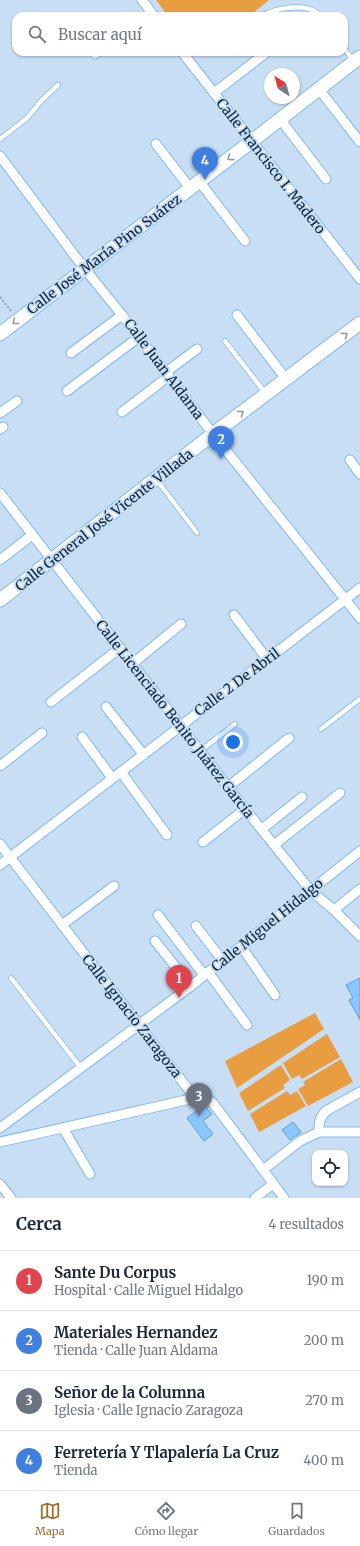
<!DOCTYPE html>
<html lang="es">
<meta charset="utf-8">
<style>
body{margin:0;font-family:Merriweather,serif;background:#f6f6f7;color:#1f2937}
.controls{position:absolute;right:12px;bottom:12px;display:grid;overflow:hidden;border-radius:8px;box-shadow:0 1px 3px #0004}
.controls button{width:36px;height:36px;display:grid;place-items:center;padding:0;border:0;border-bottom:1px solid #e0e1e3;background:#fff;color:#1f2937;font:20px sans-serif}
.compass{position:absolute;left:264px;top:68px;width:36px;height:36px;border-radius:50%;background:#fff;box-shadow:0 1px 3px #0004;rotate:323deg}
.you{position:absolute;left:233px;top:742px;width:14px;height:14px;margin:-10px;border:3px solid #fff;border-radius:50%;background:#1a73e8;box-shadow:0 0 0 6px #1a73e833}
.badge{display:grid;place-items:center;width:26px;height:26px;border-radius:50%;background:#a46d29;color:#fff;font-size:13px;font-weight:700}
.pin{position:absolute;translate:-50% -33px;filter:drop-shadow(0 1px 2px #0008)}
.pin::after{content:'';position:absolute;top:21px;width:14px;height:12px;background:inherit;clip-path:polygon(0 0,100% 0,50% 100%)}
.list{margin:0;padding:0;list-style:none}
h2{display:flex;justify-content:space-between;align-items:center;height:52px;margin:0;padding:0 16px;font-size:17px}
h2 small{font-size:13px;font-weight:400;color:#747a83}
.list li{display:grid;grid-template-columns:26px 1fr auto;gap:12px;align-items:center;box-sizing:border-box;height:60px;padding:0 16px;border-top:1px solid #e0e1e3}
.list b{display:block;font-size:15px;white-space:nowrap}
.list p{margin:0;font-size:13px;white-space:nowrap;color:#747a83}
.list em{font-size:13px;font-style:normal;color:#747a83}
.icon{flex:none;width:22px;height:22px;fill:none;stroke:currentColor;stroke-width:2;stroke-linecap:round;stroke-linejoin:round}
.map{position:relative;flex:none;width:360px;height:1198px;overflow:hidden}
.search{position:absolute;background:#fff;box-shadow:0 1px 3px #0004;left:12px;right:12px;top:12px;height:44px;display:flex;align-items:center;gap:10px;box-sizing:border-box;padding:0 14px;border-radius:12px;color:#747a83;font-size:15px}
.sheet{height:292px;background:#fff}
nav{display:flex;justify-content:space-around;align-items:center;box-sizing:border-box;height:56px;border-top:1px solid #e0e1e3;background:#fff;font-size:11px;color:#747a83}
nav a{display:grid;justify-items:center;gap:2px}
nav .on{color:#a46d29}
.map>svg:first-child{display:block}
.green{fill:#e99d41}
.building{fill:#8bc6ff;stroke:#649ed3}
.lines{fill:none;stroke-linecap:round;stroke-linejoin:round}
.service-casing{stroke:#7eb9f0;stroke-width:6}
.minor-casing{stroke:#7eb9f0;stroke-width:11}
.secondary-casing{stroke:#7eb9f0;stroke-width:15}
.path{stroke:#7a91a7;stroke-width:1.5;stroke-dasharray:2 2;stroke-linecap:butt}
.service{stroke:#fff;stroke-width:4.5}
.minor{stroke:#fff;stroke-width:9}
.secondary{stroke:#fff;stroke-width:13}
.oneway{stroke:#929ca6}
.labels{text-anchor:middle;stroke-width:4;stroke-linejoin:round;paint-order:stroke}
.street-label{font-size:14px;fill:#0c2439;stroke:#c7def5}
</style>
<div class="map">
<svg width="360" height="1198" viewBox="0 0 360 1198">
<rect width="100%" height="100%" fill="#c7def5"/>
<!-- green -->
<g class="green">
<polygon points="156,0 269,0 249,16 168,16"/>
<polygon points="315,1013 324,1029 237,1088 225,1061"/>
<polygon points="327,1034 340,1057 302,1079 299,1075 292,1079 283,1063"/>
<polygon points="341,1059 353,1082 308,1106 298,1089 305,1085 303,1082"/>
<polygon points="281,1065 290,1080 283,1085 285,1088 248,1111 239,1093"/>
<polygon points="287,1091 290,1095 297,1091 306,1106 259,1132 250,1114"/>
</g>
<!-- building -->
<g class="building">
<polygon points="360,978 360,1020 349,1000 353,998 346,985"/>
<polygon points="204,1105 212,1114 203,1121 213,1134 204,1141 187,1118"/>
<polygon points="293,1122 301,1132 290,1140 282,1130"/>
</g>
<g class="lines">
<!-- service casing -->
<g class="service-casing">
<g id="service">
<path d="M 261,16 C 274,9 298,4 312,10 C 315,11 318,14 320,16"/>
<polyline points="344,48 353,60"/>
<polyline points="0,139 27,118 42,100 58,85"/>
<polyline points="225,341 266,394"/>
<polyline points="156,479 197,533"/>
<polyline points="321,729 360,699"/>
<polyline points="200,751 235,724"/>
<polyline points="11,978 81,1068"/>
</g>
</g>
<!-- minor casing -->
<g class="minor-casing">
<g id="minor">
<polyline points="142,0 154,16"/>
<polyline points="182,52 360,279"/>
<polyline points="95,54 98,52"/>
<polyline points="319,89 360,142"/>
<polyline points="214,93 267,52"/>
<polyline points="280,119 326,179"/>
<polyline points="156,144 190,188"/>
<polyline points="0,156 84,268 122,315 213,434 360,618"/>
<polyline points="199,181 245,241"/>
<polyline points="237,315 286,379"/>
<polyline points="71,353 122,315"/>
<polyline points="166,372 197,349"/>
<polyline points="67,391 139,337"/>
<polyline points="122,412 169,376"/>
<polyline points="0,413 17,401"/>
<polyline points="0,429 3,427"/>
<polyline points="350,460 360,474"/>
<polyline points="0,493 245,809 311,891 334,910 360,936"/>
<polyline points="0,560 32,535"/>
<polyline points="234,615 267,659"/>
<polyline points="132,664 181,624"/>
<polyline points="51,702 120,648"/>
<polyline points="106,707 143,754"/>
<polyline points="82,737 112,778"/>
<polyline points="0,766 42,733"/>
<polyline points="121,772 167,835"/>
<polyline points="228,787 289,738"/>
<polyline points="262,829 302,797"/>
<polyline points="203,842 245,809"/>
<polyline points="0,844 195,1098"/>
<polyline points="274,845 340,793"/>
<polyline points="0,865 360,588"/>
<polyline points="334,910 360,889"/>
<polyline points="158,915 204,975"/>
<polyline points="62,925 114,886"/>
<polyline points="196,926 223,961"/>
<polyline points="155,941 191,986"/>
<polyline points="241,946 275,995"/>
<polyline points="208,972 247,1025"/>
<polyline points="0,1128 191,986 360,851"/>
<polyline points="63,1128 90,1174"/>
<path d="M 319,1132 C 319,1123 319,1118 326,1111 L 360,1092"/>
<polyline points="0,1142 195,1098 205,1097 213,1103 284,1198"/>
<polyline points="263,1170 300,1141 319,1132 360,1132"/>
<polyline points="0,1184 11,1198"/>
<polyline points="255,1198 273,1184"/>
</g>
</g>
<!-- secondary casing -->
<g class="secondary-casing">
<g id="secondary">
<polyline points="0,334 252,141 360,57"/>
<polyline points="0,600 213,434 360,323"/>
</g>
</g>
<!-- path -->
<polyline class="path" points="0,297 11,311"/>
<!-- service -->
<use href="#service" class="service"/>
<!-- minor -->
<use href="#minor" class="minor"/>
<!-- secondary -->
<use href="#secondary" class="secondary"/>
</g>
<!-- one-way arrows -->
<defs><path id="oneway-chevron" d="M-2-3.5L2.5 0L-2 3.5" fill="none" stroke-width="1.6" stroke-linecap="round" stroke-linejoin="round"/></defs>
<g class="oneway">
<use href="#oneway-chevron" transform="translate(230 158) rotate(143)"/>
<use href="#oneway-chevron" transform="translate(15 322) rotate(142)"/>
<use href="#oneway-chevron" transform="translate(345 335) rotate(-37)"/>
<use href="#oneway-chevron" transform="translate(241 413) rotate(-37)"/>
</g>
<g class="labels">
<!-- street labels -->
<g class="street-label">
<text transform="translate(271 166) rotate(52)" y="5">Calle Francisco I. Madero</text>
<text transform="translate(104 254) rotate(-37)" y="5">Calle José María Pino Suárez</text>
<text transform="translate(164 369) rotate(53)" y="5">Calle Juan Aldama</text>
<text transform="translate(104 520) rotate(-38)" y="5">Calle General José Vicente Villada</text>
<text transform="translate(237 682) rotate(-37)" y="5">Calle 2 De Abril</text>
<text transform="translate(175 719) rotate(52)" y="5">Calle Licenciado Benito Juárez García</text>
<text transform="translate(267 925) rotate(-39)" y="5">Calle Miguel Hidalgo</text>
<text transform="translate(132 1016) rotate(52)" y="5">Calle Ignacio Zaragoza</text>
</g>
</g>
</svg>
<div class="controls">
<button><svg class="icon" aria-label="locate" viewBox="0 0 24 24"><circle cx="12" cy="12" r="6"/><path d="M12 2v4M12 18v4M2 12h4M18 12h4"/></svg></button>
</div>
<svg class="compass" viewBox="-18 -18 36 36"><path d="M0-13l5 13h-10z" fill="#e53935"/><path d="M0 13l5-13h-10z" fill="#747a83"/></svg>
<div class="you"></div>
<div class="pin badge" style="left:179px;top:998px;background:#e0444e">1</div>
<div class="pin badge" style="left:221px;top:459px;background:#3f7fe0">2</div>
<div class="pin badge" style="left:199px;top:1116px;background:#6b7280">3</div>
<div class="pin badge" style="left:205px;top:180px;background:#3f7fe0">4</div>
<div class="search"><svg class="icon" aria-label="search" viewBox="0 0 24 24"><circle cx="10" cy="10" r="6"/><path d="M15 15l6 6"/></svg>Buscar aquí</div>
</div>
<section class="sheet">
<h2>Cerca<small>4 resultados</small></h2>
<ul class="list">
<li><span class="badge" style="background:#e0444e">1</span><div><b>Sante Du Corpus</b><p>Hospital · Calle Miguel Hidalgo</p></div><em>190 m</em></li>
<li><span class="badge" style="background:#3f7fe0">2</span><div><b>Materiales Hernandez</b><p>Tienda · Calle Juan Aldama</p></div><em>200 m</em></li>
<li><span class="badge" style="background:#6b7280">3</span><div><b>Señor de la Columna</b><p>Iglesia · Calle Ignacio Zaragoza</p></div><em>270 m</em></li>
<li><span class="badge" style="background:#3f7fe0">4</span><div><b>Ferretería Y Tlapalería La Cruz</b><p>Tienda</p></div><em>400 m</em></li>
</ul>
</section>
<nav>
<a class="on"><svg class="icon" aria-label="map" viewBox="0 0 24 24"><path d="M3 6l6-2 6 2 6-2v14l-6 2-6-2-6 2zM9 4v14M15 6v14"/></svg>Mapa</a>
<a><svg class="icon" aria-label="directions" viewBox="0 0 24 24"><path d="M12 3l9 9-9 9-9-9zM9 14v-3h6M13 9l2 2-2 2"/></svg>Cómo llegar</a>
<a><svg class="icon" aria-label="saved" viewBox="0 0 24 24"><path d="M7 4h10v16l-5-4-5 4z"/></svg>Guardados</a>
</nav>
